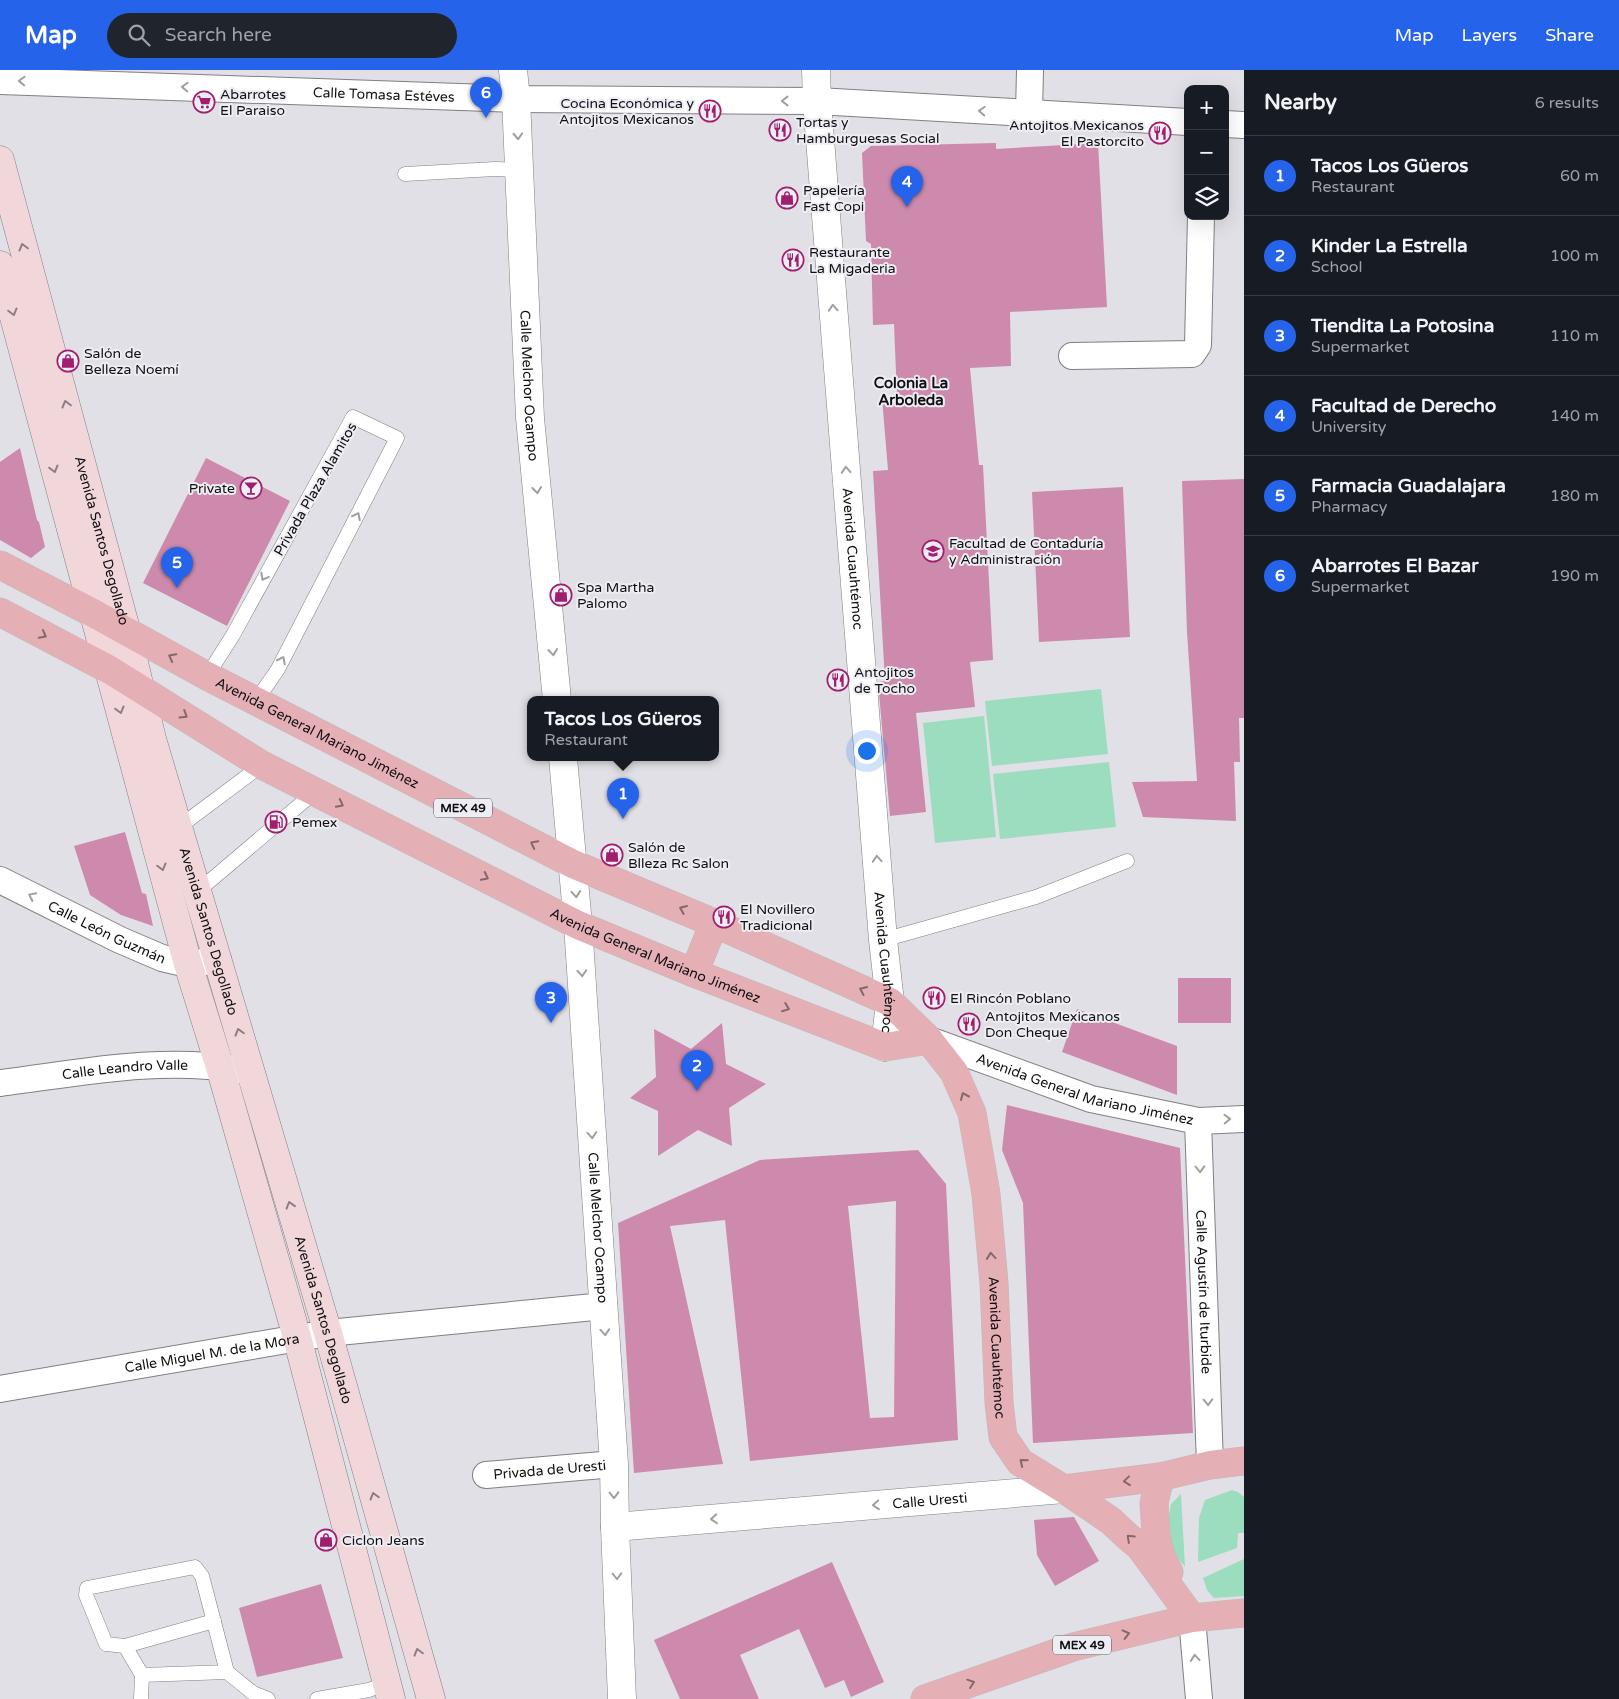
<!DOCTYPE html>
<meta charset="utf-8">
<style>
body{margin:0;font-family:"Varela Round",sans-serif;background:#20242c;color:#f1f3f6}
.controls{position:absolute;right:15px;top:15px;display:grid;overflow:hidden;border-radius:10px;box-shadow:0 5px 20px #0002}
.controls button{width:45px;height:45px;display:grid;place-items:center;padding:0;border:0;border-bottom:1px solid #363941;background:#171b24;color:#f1f3f6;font:25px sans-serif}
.you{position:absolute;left:866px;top:680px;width:18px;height:18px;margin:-12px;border:4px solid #fff;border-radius:50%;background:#1a73e8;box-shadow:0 0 0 8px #1a73e833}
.badge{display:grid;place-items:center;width:32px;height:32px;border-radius:50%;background:#2563eb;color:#fff;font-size:16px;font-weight:700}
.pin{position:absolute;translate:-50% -41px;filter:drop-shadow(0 1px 2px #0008)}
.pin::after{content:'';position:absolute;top:26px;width:18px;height:15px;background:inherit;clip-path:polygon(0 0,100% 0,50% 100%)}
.popup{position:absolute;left:527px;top:626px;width:192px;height:65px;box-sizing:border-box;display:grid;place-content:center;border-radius:10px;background:#171b24;filter:drop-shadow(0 1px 4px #0005);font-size:16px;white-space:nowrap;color:#9ea1a6}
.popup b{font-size:19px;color:#f1f3f6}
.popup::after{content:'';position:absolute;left:50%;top:100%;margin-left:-10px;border:10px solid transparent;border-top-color:#171b24}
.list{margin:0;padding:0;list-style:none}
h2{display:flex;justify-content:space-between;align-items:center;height:65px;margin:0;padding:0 20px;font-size:21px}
h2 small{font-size:16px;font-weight:400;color:#9ea1a6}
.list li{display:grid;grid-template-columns:32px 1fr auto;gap:15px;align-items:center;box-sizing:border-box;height:80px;padding:0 20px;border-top:1px solid #363941}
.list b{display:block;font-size:19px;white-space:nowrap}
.list p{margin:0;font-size:16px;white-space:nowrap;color:#9ea1a6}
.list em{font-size:16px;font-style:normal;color:#9ea1a6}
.icon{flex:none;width:28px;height:28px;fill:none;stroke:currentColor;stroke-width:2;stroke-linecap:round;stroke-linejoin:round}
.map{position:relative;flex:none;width:1244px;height:1629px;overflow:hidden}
header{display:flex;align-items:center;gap:30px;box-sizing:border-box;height:70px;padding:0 25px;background:#2563eb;color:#fff}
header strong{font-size:24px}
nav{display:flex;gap:28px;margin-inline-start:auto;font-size:18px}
.search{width:350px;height:45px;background:#20242c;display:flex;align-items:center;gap:12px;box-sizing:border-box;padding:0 18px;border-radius:28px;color:#9ea1a6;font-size:19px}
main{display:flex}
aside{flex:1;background:#171b24}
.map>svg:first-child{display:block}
.green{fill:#9bddbe}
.building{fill:#cd8aad;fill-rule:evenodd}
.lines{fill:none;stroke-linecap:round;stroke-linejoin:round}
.service-casing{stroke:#7f7f85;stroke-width:15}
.minor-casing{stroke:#7f7f85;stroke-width:28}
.tertiary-casing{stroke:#7f7f85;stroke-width:29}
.secondary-casing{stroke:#7f7f85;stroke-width:29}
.primary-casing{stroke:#bcbcbd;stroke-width:29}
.service{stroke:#fff;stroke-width:14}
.minor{stroke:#fff;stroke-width:26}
.tertiary{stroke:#fff;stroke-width:28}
.secondary{stroke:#f2d7da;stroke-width:28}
.primary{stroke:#e5afb6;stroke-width:28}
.oneway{stroke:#9f9fa0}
.oneway2{stroke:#8c7d80}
.oneway3{stroke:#85676c}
.labels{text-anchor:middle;stroke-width:4;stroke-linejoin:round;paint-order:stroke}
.shield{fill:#eeedf4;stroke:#535256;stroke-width:1}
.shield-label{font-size:12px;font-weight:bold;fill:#101012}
.poi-label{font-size:14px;fill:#101012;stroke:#eeedf4;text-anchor:start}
.street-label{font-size:14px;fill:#101012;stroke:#eeedf4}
.neighbourhood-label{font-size:15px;font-weight:bold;fill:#101012;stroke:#eeedf4}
</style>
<header>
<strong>Map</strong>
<div class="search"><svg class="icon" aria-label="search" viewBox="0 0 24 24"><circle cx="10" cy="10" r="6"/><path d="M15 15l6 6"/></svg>Search here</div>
<nav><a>Map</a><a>Layers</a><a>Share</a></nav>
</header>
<main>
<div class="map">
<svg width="1244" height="1629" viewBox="0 0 1244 1629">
<rect width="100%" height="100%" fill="#e0e0e6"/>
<!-- green -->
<g class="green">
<polygon points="1101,619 1108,684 992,696 985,631"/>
<polygon points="984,646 996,767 935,773 923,653"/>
<polygon points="1109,692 1116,757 1000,769 993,704"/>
<polygon points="1232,1420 1238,1422 1244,1427 1244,1463 1238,1463 1237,1478 1198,1492 1199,1448 1205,1430"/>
<polygon points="1181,1424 1185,1497 1170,1478 1169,1445 1171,1434"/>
<polygon points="1244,1489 1244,1526 1214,1528 1207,1520 1203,1508"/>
</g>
<!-- building -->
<g class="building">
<polygon points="996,73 996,79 1098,73 1107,237 1010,242 1011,296 970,298 979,395 983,395 993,590 970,592 975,637 916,643 926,742 890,746 878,612 885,611 873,401 888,400 882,328 897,327 894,254 873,255 871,174 866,171 862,83 871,76"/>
<polygon points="20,378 37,450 39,452 45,477 31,488 0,470 0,392"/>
<polygon points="206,388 290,431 227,556 143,513"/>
<polygon points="1244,409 1244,648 1239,648 1240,692 1234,692 1236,751 1143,747 1132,712 1197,711 1187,562 1182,411"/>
<polygon points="1123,417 1130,567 1039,572 1032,422"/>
<polygon points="125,762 142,823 146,824 153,856 121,845 90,825 74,776"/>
<rect x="1178" y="908" width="53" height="45"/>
<polygon points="1077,939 1177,976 1177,1025 1062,982"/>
<polygon points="722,953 726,994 766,1014 729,1038 732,1076 698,1060 658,1086 658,1041 630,1028 656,1007 654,959 691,979"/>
<polygon points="1007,1035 1180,1078 1193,1363 1033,1373 1023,1133 1002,1080"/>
<path d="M 918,1080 L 946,1114 L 958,1370 L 750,1391 L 725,1150 L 670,1156 L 723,1394 L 634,1403 L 618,1153 L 760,1090 ZM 896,1131 L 894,1347 L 870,1348 L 848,1136 Z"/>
<polygon points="1074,1447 1099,1491 1055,1516 1037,1485 1034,1450"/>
<polygon points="832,1492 884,1612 851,1627 844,1610 825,1618 799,1559 740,1585 759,1629 680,1629 654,1570"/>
<polygon points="321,1514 343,1588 257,1607 239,1538"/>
</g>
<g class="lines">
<!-- service casing -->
<g class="service-casing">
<g id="service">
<polyline points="405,104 495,99 519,100"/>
<polyline points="207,606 233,565 353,347 397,368 278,599 256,631"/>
<polyline points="179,757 262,695"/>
<polyline points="198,821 316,721"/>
<polyline points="883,870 1036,827 1127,791"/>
<polyline points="125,1576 214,1551"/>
<polyline points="227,1602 142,1605 125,1576 106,1574 86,1525 87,1518 195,1497 202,1506 227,1602 253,1623 268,1629"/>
<polyline points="141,1629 142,1605"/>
<polyline points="317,1629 369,1620 387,1613"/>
</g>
</g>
<!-- minor casing -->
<g class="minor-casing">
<g id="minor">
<path id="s1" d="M 0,11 L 516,29 L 817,31 L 1188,52"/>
<polyline points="1029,43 1030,0"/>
<polyline points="1225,54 1244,55"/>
<polyline points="1072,286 1192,284 1198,275 1201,146"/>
<path id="s2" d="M 0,810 L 120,870 L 162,888 L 188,894 L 218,890"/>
<path id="s3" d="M 929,970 L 1091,1029 L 1198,1051 L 1244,1049"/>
<path id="s4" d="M 0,1013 C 80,1003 160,986 240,1000"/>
<path id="s5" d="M 1198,1051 L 1210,1395"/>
<path id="s6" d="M 0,1319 L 328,1263 L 604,1236"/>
<path id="s7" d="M 486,1405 L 614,1394"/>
<polyline points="1192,1548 1199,1629"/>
</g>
</g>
<!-- tertiary casing -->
<g class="tertiary-casing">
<g id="tertiary">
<path id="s8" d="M 513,0 L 516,29 L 530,348 L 557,630"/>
<path id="s9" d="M 816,0 L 817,31 L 883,870 L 890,932 L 885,977"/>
<path id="s10" d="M 563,688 L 578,855 L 614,1394 L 615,1457 L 622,1629"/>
<path id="s11" d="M 615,1457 L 1064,1419"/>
</g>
</g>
<!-- secondary casing -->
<g class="secondary-casing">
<g id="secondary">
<path id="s12" d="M 0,90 L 127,563 L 152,669 L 328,1263 L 431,1629"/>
<polyline points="0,195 188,894 220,997 297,1267 391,1629"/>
</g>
</g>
<!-- primary casing -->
<g class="primary-casing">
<g id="primary">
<path id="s13" d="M 0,495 L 93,543 L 207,606 L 573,794 L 714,853 L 890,932 L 929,970 L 954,1002 L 972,1043 L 986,1124 L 994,1213 L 999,1333 L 1003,1367 L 1020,1392 L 1064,1419 L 1111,1451 L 1127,1466 L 1140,1477 L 1192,1548"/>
<path id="s14" d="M 0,542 L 110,600 L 262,695 L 578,855 L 694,903 L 885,977 L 929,970"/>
<polyline points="694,903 714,853"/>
<polyline points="1160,1407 1154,1433 1156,1464 1160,1484 1169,1502"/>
<polyline points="1064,1419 1160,1407 1210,1395 1244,1391"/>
<polyline points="925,1629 1073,1577 1192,1548 1244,1543"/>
</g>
</g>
<!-- service -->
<use href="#service" class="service"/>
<!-- minor -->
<use href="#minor" class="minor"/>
<!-- tertiary -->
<use href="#tertiary" class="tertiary"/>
<!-- secondary -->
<use href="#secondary" class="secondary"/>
<!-- primary -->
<use href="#primary" class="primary"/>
</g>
<!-- one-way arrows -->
<defs><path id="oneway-chevron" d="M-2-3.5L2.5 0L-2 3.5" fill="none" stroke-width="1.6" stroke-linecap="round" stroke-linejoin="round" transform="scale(1.25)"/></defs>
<g class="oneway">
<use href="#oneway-chevron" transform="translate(22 11) rotate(-178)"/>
<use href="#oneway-chevron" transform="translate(185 17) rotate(-178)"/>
<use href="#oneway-chevron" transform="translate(785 31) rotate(-180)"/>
<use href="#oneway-chevron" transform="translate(982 41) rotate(-177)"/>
<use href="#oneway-chevron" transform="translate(518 66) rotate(87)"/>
<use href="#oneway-chevron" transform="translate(833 238) rotate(-94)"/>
<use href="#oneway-chevron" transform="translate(846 400) rotate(-94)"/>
<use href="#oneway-chevron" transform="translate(537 420) rotate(84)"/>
<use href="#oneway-chevron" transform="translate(357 446) rotate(-63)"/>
<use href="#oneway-chevron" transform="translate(264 507) rotate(119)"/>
<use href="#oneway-chevron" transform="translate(553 582) rotate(84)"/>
<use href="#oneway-chevron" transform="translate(282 590) rotate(-63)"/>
<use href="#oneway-chevron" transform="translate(877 789) rotate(-94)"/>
<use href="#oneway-chevron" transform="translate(576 824) rotate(85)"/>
<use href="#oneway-chevron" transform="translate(32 826) rotate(-154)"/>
<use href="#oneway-chevron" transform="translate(582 903) rotate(86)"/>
<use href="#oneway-chevron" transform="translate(1227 1049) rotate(-2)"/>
<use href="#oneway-chevron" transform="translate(592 1065) rotate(86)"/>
<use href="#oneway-chevron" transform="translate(1200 1099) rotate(88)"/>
<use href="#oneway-chevron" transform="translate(605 1262) rotate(86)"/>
<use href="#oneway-chevron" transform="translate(1208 1332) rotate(88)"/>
<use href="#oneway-chevron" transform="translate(614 1425) rotate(89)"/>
<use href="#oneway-chevron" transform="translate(876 1435) rotate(175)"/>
<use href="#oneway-chevron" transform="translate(714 1449) rotate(175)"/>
<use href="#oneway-chevron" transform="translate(617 1506) rotate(88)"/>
<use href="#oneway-chevron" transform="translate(1195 1588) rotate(-95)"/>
</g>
<g class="oneway2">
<use href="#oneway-chevron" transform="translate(23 177) rotate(-105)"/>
<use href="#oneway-chevron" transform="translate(13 242) rotate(75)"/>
<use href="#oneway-chevron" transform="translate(66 334) rotate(-105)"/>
<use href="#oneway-chevron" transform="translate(54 399) rotate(75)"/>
<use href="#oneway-chevron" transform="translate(120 640) rotate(75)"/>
<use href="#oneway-chevron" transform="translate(162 797) rotate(75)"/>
<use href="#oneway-chevron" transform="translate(239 962) rotate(-106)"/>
<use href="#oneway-chevron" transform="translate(290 1135) rotate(-107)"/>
<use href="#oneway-chevron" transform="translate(374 1426) rotate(-106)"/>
<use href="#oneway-chevron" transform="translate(418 1582) rotate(-106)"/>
</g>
<g class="oneway3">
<use href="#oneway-chevron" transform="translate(43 565) rotate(28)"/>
<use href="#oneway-chevron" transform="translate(172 587) rotate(-152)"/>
<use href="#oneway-chevron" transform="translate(184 645) rotate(32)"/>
<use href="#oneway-chevron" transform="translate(340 734) rotate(27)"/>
<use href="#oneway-chevron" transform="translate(534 774) rotate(-153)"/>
<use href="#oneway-chevron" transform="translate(485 807) rotate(27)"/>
<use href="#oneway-chevron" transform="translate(683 839) rotate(-157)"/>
<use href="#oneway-chevron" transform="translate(863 920) rotate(-156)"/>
<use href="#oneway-chevron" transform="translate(786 938) rotate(21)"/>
<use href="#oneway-chevron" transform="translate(964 1026) rotate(-114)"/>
<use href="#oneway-chevron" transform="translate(991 1186) rotate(-95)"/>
<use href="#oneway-chevron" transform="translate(1023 1392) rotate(-141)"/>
<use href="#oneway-chevron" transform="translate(1127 1411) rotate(173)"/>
<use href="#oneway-chevron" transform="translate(1130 1468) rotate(-137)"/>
<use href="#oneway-chevron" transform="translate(1126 1564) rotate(-14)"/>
<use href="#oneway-chevron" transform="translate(971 1613) rotate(-19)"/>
</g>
<!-- icons -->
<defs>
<g id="supermarket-ring" transform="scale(1.125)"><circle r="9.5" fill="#eeedf4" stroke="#a11e6e" stroke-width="1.5"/><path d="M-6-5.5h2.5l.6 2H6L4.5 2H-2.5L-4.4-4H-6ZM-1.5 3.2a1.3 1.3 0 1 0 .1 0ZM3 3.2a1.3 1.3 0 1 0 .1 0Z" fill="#a11e6e"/></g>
<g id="restaurant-ring" transform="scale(1.125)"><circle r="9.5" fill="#eeedf4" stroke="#a11e6e" stroke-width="1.5"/><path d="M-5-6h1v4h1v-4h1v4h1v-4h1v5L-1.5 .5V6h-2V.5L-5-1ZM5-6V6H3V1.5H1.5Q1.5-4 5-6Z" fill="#a11e6e"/></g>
<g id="shop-ring" transform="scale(1.125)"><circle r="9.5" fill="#eeedf4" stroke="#a11e6e" stroke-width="1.5"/><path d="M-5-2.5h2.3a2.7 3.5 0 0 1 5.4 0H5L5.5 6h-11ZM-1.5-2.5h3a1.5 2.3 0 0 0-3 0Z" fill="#a11e6e"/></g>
<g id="bar-ring" transform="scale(1.125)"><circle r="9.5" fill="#eeedf4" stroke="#a11e6e" stroke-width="1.5"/><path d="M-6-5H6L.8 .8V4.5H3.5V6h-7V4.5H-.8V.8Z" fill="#a11e6e"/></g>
<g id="school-ring" transform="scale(1.125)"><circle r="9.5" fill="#eeedf4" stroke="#a11e6e" stroke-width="1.5"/><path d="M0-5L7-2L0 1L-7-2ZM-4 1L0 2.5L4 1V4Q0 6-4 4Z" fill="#a11e6e"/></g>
<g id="fuel-ring" transform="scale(1.125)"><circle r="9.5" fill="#eeedf4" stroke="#a11e6e" stroke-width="1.5"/><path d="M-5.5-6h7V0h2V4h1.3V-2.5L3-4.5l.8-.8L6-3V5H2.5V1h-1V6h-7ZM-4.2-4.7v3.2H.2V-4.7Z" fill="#a11e6e"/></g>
</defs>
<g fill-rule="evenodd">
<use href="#supermarket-ring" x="204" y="32"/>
<use href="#restaurant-ring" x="710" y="41"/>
<use href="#restaurant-ring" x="780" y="60"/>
<use href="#restaurant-ring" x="1160" y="63"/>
<use href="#shop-ring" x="787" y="128"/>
<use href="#restaurant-ring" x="793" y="190"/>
<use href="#shop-ring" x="68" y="291"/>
<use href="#bar-ring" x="251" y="418"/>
<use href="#school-ring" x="933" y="481"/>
<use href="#shop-ring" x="561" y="525"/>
<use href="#restaurant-ring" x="838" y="610"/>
<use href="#fuel-ring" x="276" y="752"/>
<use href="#shop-ring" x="612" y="785"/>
<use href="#restaurant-ring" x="724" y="847"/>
<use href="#restaurant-ring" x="934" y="928"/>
<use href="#restaurant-ring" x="969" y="954"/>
<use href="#shop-ring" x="326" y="1470"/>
</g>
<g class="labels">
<!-- shield labels -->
<g class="shield">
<rect x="434" y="728.5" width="58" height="19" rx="4"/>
<rect x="1053" y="1565.5" width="58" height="19" rx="4"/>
</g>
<g class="shield-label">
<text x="463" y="742">MEX 49</text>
<text x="1082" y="1579">MEX 49</text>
</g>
<!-- poi labels -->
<g class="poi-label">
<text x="220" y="29">Abarrotes<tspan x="220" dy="16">El Paraiso</tspan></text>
<text x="694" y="38" text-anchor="end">Cocina Económica y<tspan x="694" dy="16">Antojitos Mexicanos</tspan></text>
<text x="796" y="57">Tortas y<tspan x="796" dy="16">Hamburguesas Social</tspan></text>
<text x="1144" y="60" text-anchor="end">Antojitos Mexicanos<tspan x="1144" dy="16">El Pastorcito</tspan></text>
<text x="803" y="125">Papelería<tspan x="803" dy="16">Fast Copi</tspan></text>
<text x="809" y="187">Restaurante<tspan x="809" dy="16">La Migaderia</tspan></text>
<text x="84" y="288">Salón de<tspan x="84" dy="16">Belleza Noemí</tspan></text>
<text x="235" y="423" text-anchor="end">Private</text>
<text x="949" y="478">Facultad de Contaduría<tspan x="949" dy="16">y Administración</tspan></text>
<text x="577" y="522">Spa Martha<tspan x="577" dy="16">Palomo</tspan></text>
<text x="854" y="607">Antojitos<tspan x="854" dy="16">de Tocho</tspan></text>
<text x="292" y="757">Pemex</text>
<text x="628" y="782">Salón de<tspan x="628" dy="16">Blleza Rc Salon</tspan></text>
<text x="740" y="844">El Novillero<tspan x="740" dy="16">Tradicional</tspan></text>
<text x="950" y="933">El Rincón Poblano</text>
<text x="985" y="951">Antojitos Mexicanos<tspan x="985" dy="16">Don Cheque</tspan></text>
<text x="342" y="1475">Ciclon Jeans</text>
</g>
<!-- street labels -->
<g class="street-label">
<text dy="5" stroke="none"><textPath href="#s1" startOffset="384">Calle Tomasa Estéves</textPath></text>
<text dy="5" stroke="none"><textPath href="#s8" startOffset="316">Calle Melchor Ocampo</textPath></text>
<text transform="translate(315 419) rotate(-60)" y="5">Privada Plaza Alamitos</text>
<text dy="5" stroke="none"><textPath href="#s12" startOffset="394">Avenida Santos Degollado</textPath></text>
<text dy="5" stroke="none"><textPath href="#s9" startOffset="490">Avenida Cuauhtémoc</textPath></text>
<text dy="5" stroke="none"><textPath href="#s13" startOffset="359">Avenida General Mariano Jiménez</textPath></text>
<text dy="5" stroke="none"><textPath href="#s2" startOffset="119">Calle León Guzmán</textPath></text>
<text dy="5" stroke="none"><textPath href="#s12" startOffset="799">Avenida Santos Degollado</textPath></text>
<text dy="5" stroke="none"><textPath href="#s14" startOffset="741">Avenida General Mariano Jiménez</textPath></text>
<text dy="5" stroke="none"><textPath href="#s9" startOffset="895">Avenida Cuauhtémoc</textPath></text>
<text dy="5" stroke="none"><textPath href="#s4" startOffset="126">Calle Leandro Valle</textPath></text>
<text dy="5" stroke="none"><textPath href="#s3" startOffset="164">Avenida General Mariano Jiménez</textPath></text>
<text dy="5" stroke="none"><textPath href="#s10" startOffset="471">Calle Melchor Ocampo</textPath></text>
<text dy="5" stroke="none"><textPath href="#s5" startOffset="171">Calle Agustín de Iturbide</textPath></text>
<text dy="5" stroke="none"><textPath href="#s12" startOffset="1204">Avenida Santos Degollado</textPath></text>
<text dy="5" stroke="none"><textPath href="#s13" startOffset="1368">Avenida Cuauhtémoc</textPath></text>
<text dy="5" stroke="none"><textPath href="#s6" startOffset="215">Calle Miguel M. de la Mora</textPath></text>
<text dy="5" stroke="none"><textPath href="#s7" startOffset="64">Privada de Uresti</textPath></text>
<text dy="5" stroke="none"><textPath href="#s11" startOffset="316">Calle Uresti</textPath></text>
</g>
<!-- neighbourhood labels -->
<g class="neighbourhood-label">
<text x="911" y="318">Colonia La<tspan x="911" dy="17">Arboleda</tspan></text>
</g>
</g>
</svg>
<div class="controls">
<button>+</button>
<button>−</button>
<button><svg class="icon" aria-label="layers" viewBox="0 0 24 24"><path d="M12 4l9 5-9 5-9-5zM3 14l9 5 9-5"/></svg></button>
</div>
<div class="you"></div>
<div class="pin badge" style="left:623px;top:749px">1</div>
<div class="popup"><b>Tacos Los Güeros</b>Restaurant</div>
<div class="pin badge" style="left:697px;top:1021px">2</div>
<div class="pin badge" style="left:551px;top:953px">3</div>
<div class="pin badge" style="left:907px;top:137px">4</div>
<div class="pin badge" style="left:177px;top:518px">5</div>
<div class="pin badge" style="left:486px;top:48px">6</div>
</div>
<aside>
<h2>Nearby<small>6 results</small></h2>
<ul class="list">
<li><span class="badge">1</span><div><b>Tacos Los Güeros</b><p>Restaurant</p></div><em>60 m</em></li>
<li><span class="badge">2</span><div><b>Kinder La Estrella</b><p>School</p></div><em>100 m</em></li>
<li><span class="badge">3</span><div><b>Tiendita La Potosina</b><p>Supermarket</p></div><em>110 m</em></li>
<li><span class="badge">4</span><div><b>Facultad de Derecho</b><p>University</p></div><em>140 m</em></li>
<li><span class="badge">5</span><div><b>Farmacia Guadalajara</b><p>Pharmacy</p></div><em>180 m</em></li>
<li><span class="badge">6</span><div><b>Abarrotes El Bazar</b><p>Supermarket</p></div><em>190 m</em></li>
</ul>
</aside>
</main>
